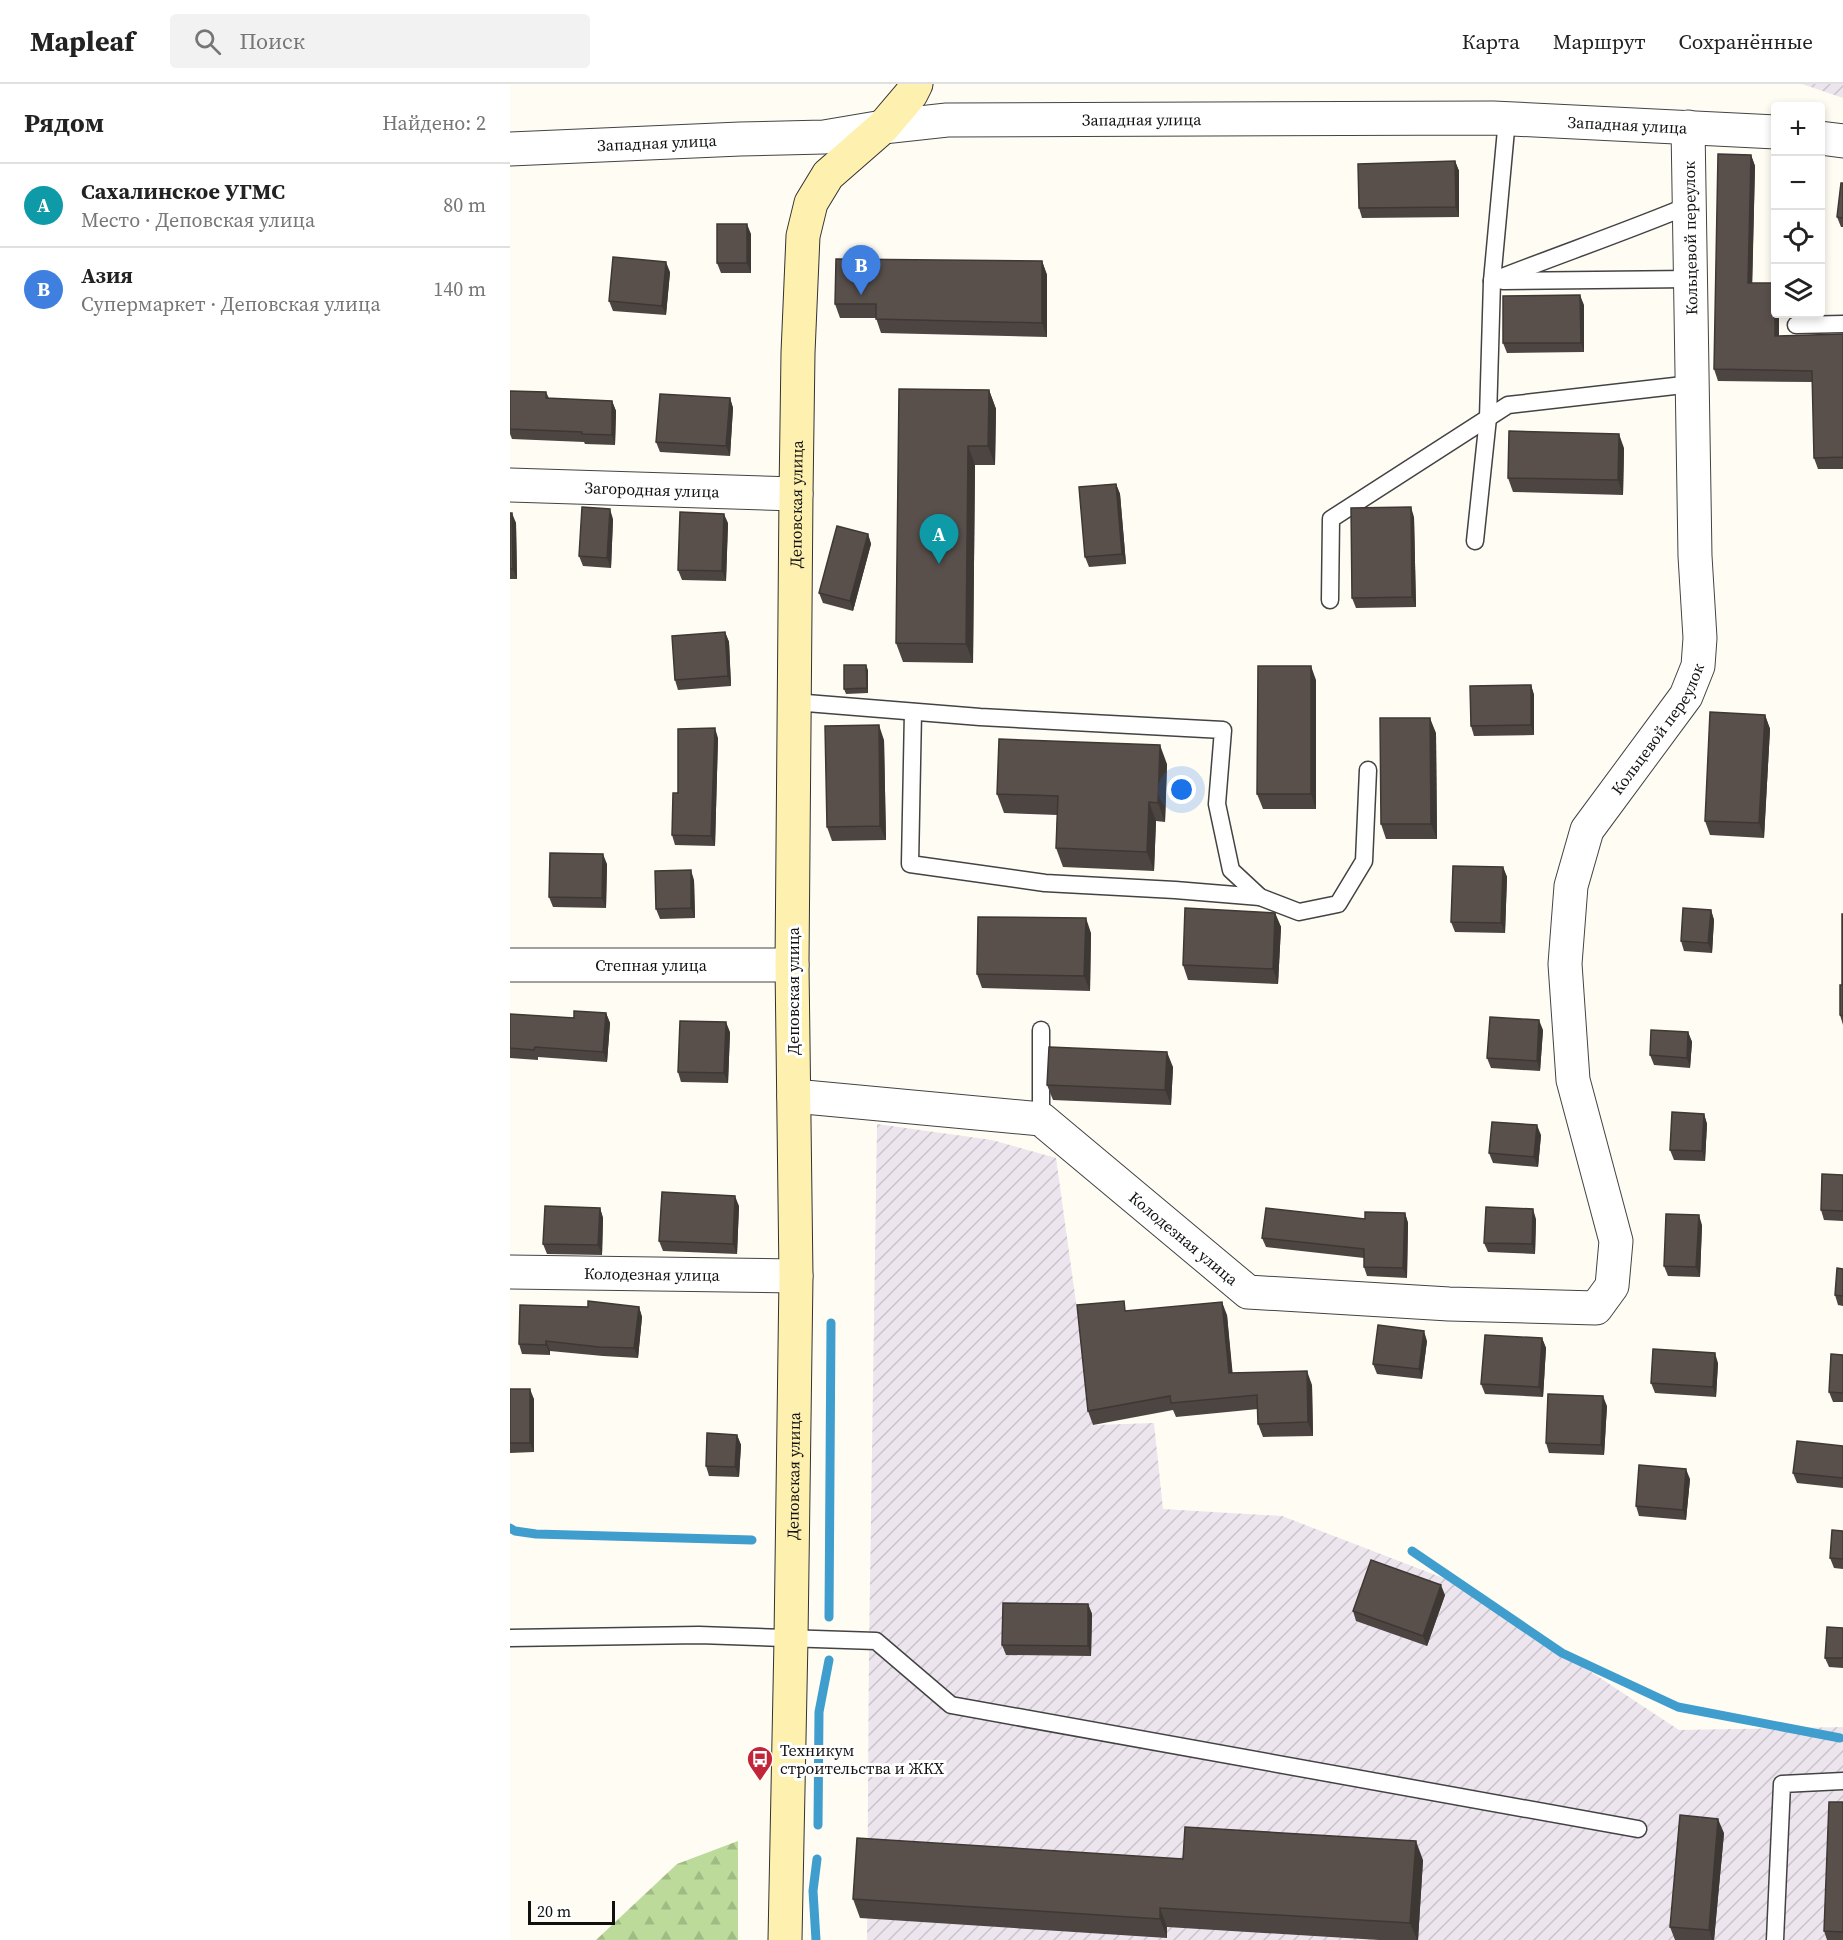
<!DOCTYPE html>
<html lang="ru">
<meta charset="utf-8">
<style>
body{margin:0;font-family:"Source Serif 4",serif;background:#f2f2f2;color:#222}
.controls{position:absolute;right:18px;top:18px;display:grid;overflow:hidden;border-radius:6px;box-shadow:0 3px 9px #0003}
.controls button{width:54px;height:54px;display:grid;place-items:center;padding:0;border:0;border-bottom:2px solid #e0e0e0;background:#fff;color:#222;font:30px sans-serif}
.scale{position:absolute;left:18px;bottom:15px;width:87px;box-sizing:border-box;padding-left:6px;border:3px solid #101010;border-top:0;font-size:16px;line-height:21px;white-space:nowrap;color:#101010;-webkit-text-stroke:4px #fff;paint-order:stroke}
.you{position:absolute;left:672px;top:706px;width:21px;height:21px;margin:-15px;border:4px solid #fff;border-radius:50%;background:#1a73e8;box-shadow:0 0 0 9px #1a73e833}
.badge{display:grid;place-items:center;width:39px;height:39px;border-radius:50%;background:#c12739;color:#fff;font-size:20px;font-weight:700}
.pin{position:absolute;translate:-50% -50px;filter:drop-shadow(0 2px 3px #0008)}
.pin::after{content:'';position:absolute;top:32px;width:21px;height:18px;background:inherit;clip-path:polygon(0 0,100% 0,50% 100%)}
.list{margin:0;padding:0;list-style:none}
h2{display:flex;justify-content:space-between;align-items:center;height:78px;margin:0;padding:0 24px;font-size:26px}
h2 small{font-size:20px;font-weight:400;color:#767676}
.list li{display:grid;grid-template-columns:39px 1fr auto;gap:18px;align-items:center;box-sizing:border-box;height:84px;padding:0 24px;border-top:2px solid #e0e0e0}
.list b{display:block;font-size:22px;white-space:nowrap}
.list p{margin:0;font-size:20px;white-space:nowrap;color:#767676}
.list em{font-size:20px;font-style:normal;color:#767676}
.icon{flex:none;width:33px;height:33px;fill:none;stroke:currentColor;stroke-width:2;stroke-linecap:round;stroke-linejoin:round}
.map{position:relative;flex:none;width:1333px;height:1856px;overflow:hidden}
header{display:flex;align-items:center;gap:36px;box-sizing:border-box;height:84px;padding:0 30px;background:#fff;border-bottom:2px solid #e0e0e0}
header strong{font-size:28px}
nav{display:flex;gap:33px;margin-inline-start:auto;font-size:21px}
.search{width:420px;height:54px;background:#f2f2f2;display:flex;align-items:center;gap:15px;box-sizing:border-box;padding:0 21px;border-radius:6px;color:#767676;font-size:22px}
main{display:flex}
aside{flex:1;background:#fff}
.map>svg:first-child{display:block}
.industrial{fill:url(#industrial-furrows)}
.forest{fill:url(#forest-firs)}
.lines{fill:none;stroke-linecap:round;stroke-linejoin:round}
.stream{stroke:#3f9ecd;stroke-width:9}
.lane-casing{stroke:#434343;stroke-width:19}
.street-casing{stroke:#434343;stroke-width:35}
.secondary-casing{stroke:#323232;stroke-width:35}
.lane{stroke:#fff;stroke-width:16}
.street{stroke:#fff;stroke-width:33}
.secondary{stroke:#fef0af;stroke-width:33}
.wall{fill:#4d4541}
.shaded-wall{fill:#3e3835}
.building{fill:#59504c;stroke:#3e3835;stroke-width:1.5}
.labels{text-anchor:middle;stroke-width:6;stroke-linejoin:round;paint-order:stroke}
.street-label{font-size:16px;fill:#101010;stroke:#fff}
.poi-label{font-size:16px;fill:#101010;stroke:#fff;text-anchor:start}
</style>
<header>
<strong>Mapleaf</strong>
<div class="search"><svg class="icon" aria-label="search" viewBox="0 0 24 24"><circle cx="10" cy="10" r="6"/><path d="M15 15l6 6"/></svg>Поиск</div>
<nav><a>Карта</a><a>Маршрут</a><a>Сохранённые</a></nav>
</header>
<main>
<aside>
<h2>Рядом<small>Найдено: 2</small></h2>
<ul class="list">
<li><span class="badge" style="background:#0f9aa8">A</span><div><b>Сахалинское УГМС</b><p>Место · Деповская улица</p></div><em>80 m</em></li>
<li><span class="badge" style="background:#3f7fe0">B</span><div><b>Азия</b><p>Супермаркет · Деповская улица</p></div><em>140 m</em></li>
</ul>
</aside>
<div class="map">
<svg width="1333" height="1856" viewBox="0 0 1333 1856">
<defs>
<pattern id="industrial-furrows" width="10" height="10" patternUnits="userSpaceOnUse" patternTransform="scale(1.5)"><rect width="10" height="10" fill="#ede5ee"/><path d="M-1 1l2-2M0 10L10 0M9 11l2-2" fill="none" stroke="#cac3cb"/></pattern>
<pattern id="forest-firs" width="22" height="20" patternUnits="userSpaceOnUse" patternTransform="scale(1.5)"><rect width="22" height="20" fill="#bcdb9b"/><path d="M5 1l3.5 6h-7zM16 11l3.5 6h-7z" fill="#a1bb84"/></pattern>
</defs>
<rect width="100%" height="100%" fill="#fffcf4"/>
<!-- industrial -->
<g class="industrial">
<polygon points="1292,0 1333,0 1333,14"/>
<polygon points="367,1040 482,1056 546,1074 583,1341 644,1339 653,1425 772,1432 946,1499 1169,1646 1333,1643 1333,1856 357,1856 359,1564"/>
</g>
<!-- forest -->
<polygon class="forest" points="228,1757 228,1856 86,1856 167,1780"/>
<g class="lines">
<!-- stream -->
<g class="stream">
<polyline points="0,1444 5,1447 26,1450 242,1456"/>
<polyline points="902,1467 1052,1569 1168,1623 1330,1654"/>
<polyline points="319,1533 321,1239"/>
<polyline points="308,1741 309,1628 319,1576"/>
<polyline points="306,1856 303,1807 307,1775"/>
</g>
<!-- lane casing -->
<g class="lane-casing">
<g id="lane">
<path d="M 982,197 C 1048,171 1115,148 1180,121"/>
<polyline points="993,197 1181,195"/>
<polyline points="1286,241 1333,240"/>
<polyline points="965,457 978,334 982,197 997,35"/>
<polyline points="820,516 821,435 998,321 1182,300"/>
<polyline points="284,618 470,633 713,646 707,720 721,786 750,813 789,828 828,820 854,777 858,686"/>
<polyline points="403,628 400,780 535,799 665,806 750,813"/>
<polyline points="531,1035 531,946"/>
<polyline points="0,1554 189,1551 366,1557 441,1621 1128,1745"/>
<polyline points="1265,1856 1272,1700 1333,1697"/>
</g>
</g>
<!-- street casing -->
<g class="street-casing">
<g id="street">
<polyline points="1310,54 1333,57"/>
<path id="s1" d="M 0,65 L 230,55 L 314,53 L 373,43 L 437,36 L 983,34 L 1266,48"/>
<path id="s2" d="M 0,401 L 286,410"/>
<path id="s3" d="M 0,881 L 282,881"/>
<path id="s4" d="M 284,1012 L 531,1035 L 738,1208 L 939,1220 L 1086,1224 L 1102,1202 L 1106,1157 L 1063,996 L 1055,880 L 1061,802 L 1077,746 L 1176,612 L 1188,582 L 1190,554 L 1185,472 L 1178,43"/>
<path id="s5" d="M 0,1188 L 286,1192"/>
</g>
</g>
<!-- secondary casing -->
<g class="secondary-casing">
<g id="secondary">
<path id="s6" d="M 275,1856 L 281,1555 L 286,1192 L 282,881 L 286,410 L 288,269 L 293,152 L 301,119 L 318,91 L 373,43 L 401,10 L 406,0"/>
</g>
</g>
<!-- lane -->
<use href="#lane" class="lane"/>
<!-- street -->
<use href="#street" class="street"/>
<!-- secondary -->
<use href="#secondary" class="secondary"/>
</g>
<!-- wall -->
<g class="wall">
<polygon points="1241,71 1245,82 1242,199 1266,230 1269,230 1269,252 1333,250 1333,385 1308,385 1304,374 1303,298 1208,297 1204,285"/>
<polygon points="945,77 949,87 949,133 852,134 849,124"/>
<polygon points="1333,99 1333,143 1331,143 1327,133"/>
<polygon points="241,150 241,189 211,189 207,179"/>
<polygon points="532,177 537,191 537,253 371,249 366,234 330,234 325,220"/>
<polygon points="160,188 156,231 103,227 99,217"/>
<polygon points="1074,221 1074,268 997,269 993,259"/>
<polygon points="389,305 479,306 486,325 485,381 465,381 463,579 393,578 386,559"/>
<polygon points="0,307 36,308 39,314 102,317 106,327 105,361 75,360 74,358 2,355 0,350"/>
<polygon points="220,314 223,324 220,372 150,368 146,358"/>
<polygon points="1114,364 1113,411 1003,408 998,394"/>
<polygon points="606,400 610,410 616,480 579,483 575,473"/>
<polygon points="0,429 6,439 7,495 0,495"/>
<polygon points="904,433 906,523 846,524 842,514"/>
<polygon points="103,435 101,484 73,482 69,472"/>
<polygon points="218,439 216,497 172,496 168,486"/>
<polygon points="358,450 361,460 343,527 313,519 309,509"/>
<polygon points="215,548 219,558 221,602 168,606 165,596"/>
<polygon points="358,586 358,609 336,610 334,605"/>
<polygon points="806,596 806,725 753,725 747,710"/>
<polygon points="1021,601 1024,611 1024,651 964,652 961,642"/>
<polygon points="1255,631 1260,645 1254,754 1200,751 1195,737"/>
<polygon points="926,649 927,755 876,755 871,740"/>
<polygon points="208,654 205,762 165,761 162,751 168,709"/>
<polygon points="374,656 376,756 322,757 317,743"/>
<polygon points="657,680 655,738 646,737 644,787 553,783 546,764 547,731 494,729 487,710"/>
<polygon points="97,780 96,824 43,823 39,813"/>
<polygon points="993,783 997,793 995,849 945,848 941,838"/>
<polygon points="184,796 185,834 150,835 146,825"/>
<polygon points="1201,826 1204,836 1202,869 1174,867 1171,857"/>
<polygon points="765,829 771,843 768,900 678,896 673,881"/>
<polygon points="1333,830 1333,941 1330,931 1332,901"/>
<polygon points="581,849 580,907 472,904 467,890"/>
<polygon points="96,929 100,939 97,978 28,973 28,976 0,974 0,930 64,934"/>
<polygon points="1033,946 1030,987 981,984 977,974"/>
<polygon points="220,948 218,999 171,998 168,988"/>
<polygon points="1178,948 1182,958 1180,984 1144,981 1140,971"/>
<polygon points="663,983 661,1021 543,1016 537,1001"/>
<polygon points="1194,1030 1197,1040 1195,1077 1164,1076 1160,1066"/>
<polygon points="1031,1051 1028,1083 983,1079 979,1069"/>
<polygon points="1333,1091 1333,1137 1314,1136 1311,1126"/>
<polygon points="229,1122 227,1170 153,1167 149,1157"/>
<polygon points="90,1124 93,1134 92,1171 37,1170 33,1160"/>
<polygon points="895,1129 898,1139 897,1194 857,1192 854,1183 854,1174 756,1163 752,1154 855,1135"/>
<polygon points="1026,1135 1025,1170 978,1168 974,1159"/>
<polygon points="1192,1141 1190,1193 1158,1192 1154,1182"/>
<polygon points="1333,1185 1333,1222 1328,1221 1325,1211"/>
<polygon points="78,1223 129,1223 132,1233 128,1274 93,1272 40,1267 40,1271 12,1270 9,1260"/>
<polygon points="618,1226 717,1231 722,1289 802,1301 803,1352 753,1353 748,1340 748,1325 666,1333 663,1326 583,1341 578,1327"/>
<polygon points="1032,1254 1036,1264 1033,1313 975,1310 971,1300"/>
<polygon points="917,1257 912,1295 867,1290 863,1280"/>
<polygon points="1333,1271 1333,1318 1323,1318 1319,1308"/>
<polygon points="1208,1279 1206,1313 1145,1309 1141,1299"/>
<polygon points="0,1305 24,1315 24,1368 0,1369"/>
<polygon points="1097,1322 1094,1371 1039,1369 1036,1359"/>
<polygon points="227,1351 231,1361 229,1393 199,1392 196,1382"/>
<polygon points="1333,1362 1333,1404 1287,1399 1283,1389"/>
<polygon points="1180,1395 1176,1436 1129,1432 1126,1422"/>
<polygon points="1333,1447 1333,1485 1324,1484 1320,1474"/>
<polygon points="935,1511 917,1562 846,1537 843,1527"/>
<polygon points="578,1520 582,1530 581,1572 496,1571 492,1561"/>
<polygon points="1333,1544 1333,1584 1319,1583 1315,1574"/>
<polygon points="1333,1718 1333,1856 1317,1856 1314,1847"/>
<polygon points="1214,1749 1204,1856 1165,1856 1160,1843"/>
<polygon points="673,1775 913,1776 908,1856 869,1856 657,1843 657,1854 350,1834 343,1815"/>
</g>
<!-- shaded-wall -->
<g class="shaded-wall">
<polygon points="1241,71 1245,82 1242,210 1238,199"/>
<polygon points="945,77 949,87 949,133 946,123"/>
<polygon points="237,140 241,150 241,189 237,179"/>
<polygon points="532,177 537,191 537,253 532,239"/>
<polygon points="156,178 160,188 156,231 152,222"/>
<polygon points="1070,211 1074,221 1074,268 1071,259"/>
<polygon points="1266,230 1269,230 1269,263 1265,252"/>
<polygon points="479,306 486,325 485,381 478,362"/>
<polygon points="220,314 223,324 220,372 216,362"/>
<polygon points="102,317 106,327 105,361 102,351"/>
<polygon points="1109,350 1114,364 1113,411 1108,396"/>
<polygon points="458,362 465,381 463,579 456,560"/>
<polygon points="606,400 610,410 616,480 612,470"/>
<polygon points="901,423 904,433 906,523 902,513"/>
<polygon points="100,425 103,435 101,484 97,474"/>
<polygon points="2,429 6,439 7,495 3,485"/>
<polygon points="214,430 218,439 216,497 212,487"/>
<polygon points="358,450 361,460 343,527 340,517"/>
<polygon points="215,548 219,558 221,602 218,592"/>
<polygon points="356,581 358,586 358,609 357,604"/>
<polygon points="801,582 806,596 806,725 801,710"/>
<polygon points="1021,601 1024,611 1024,651 1021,641"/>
<polygon points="1255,631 1260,645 1254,754 1249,739"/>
<polygon points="920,634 926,649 927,755 921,740"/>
<polygon points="369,641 374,656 376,756 370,742"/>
<polygon points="205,644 208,654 205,762 201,752"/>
<polygon points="650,661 657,680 655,738 648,719"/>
<polygon points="639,718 646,737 644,787 637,768"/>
<polygon points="93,770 97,780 96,824 92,814"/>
<polygon points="993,783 997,793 995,849 991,839"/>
<polygon points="181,786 184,796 185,834 181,824"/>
<polygon points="1201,826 1204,836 1202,869 1198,859"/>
<polygon points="765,829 771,843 768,900 763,885"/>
<polygon points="576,834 581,849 580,907 574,892"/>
<polygon points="96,929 100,939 97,978 93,968"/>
<polygon points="1029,936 1033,946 1030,987 1027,977"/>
<polygon points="216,938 220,948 218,999 214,989"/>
<polygon points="1178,948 1182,958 1180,984 1177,974"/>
<polygon points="657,968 663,983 661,1021 655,1006"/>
<polygon points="1194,1030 1197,1040 1195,1077 1192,1067"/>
<polygon points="1027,1041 1031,1051 1028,1083 1024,1073"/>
<polygon points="225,1112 229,1122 227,1170 223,1160"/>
<polygon points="90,1124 93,1134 92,1171 88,1161"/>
<polygon points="1023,1125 1026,1135 1025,1170 1022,1160"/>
<polygon points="895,1129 898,1139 897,1194 893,1184"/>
<polygon points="1189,1131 1192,1141 1190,1193 1186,1183"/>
<polygon points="712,1218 717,1231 724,1303 719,1289"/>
<polygon points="129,1223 132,1233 128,1274 124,1264"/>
<polygon points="914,1247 917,1257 912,1295 909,1285"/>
<polygon points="1032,1254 1036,1264 1033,1313 1029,1303"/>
<polygon points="36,1257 40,1267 40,1271 36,1261"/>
<polygon points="1205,1269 1208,1279 1206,1313 1203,1303"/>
<polygon points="797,1287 802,1301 803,1352 798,1338"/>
<polygon points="20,1305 24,1315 24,1368 20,1359"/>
<polygon points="1093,1312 1097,1322 1094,1371 1091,1361"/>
<polygon points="227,1351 231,1361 229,1393 225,1383"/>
<polygon points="1176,1385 1180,1395 1176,1436 1173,1426"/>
<polygon points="931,1501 935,1511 917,1562 913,1552"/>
<polygon points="578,1520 582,1530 581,1572 578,1562"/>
<polygon points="1208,1735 1214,1749 1204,1856 1202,1856 1199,1846"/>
<polygon points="906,1757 913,1776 908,1856 907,1856 900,1839"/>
<polygon points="650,1824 657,1843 657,1854 650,1835"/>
</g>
<!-- building -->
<g class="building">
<polygon points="1208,70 1241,71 1238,199 1265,199 1265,252 1333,250 1333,373 1304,374 1302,287 1204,285"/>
<polygon points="945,77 946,123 849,124 848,80"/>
<polygon points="1331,99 1333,99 1333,134 1327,133"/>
<rect x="207" y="140" width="30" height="39"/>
<polygon points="103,173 156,178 152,222 99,217"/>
<polygon points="326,175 532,177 532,239 366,235 366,220 325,220"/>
<polygon points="1070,211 1071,259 993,259 993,212"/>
<polygon points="389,305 479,306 478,362 458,362 456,560 386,559"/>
<polygon points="0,307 36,308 36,314 102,317 102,351 72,350 72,348 0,345"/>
<polygon points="150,310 220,314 216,362 146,358"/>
<polygon points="999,347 1109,350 1108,396 998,394"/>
<polygon points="606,400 612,470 575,473 569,403"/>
<polygon points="72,423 100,425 97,474 69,472"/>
<polygon points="901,423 902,513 842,514 841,424"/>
<polygon points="170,428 214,430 212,487 168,486"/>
<polygon points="0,429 2,429 3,485 0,485"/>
<polygon points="327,442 358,450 340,517 309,509"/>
<polygon points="215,548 218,592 165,596 162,552"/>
<polygon points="334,581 356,581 357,604 334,605"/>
<polygon points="748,582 801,582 801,710 747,710"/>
<polygon points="1021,601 1021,641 961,642 960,602"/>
<polygon points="1200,628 1255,631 1249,739 1195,737"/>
<polygon points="870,634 920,634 921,740 871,740"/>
<polygon points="369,641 370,742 317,743 315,642"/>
<polygon points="205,644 201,752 162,751 163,709 168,709 168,645"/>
<polygon points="489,655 650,661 648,719 639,718 637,768 546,764 548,712 487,710"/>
<polygon points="40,769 93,770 92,814 39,813"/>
<polygon points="943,782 993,783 991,839 941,838"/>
<polygon points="181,786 181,824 146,825 145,787"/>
<polygon points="675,824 765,829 763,885 673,881"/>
<polygon points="1173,824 1201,826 1198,859 1171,857"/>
<polygon points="1332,830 1333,830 1333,932 1330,931 1330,901 1332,901"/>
<polygon points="468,833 576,834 574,892 467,890"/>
<polygon points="64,927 96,929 93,968 25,963 24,966 0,964 0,930 64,934"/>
<polygon points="980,933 1029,936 1027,977 977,974"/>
<polygon points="170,937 216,938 214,989 168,988"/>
<polygon points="1141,946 1178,948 1177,974 1140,971"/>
<polygon points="539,963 657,968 655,1006 537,1001"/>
<polygon points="1162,1028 1194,1030 1192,1067 1160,1066"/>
<polygon points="982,1038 1027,1041 1024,1073 979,1069"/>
<polygon points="1312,1090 1333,1091 1333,1127 1311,1126"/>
<polygon points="152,1108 225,1112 223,1160 149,1157"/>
<polygon points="35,1122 90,1124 88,1161 33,1160"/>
<polygon points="976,1123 1023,1125 1022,1160 974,1159"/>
<polygon points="756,1124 855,1135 855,1128 895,1129 893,1184 854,1183 854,1165 752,1154"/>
<polygon points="1156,1130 1189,1131 1186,1183 1154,1182"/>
<polygon points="1327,1184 1333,1185 1333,1212 1325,1211"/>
<polygon points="78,1217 129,1223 124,1264 89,1263 36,1257 36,1261 9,1260 10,1221 78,1223"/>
<polygon points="614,1217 615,1227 712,1218 719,1289 797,1287 798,1338 748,1340 747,1311 661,1319 660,1312 578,1327 567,1221"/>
<polygon points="868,1241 914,1247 909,1285 863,1280"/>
<polygon points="975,1251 1032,1254 1029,1303 971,1300"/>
<polygon points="1143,1265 1205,1269 1203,1303 1141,1299"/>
<polygon points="1321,1270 1333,1271 1333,1309 1319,1308"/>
<rect x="0" y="1305" width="20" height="54"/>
<polygon points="1038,1310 1093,1312 1091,1361 1036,1359"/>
<polygon points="197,1349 227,1351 225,1383 196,1382"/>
<polygon points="1287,1357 1333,1362 1333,1394 1283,1389"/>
<polygon points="1129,1381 1176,1385 1173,1426 1126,1422"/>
<polygon points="1322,1446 1333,1447 1333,1475 1320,1474"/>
<polygon points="861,1476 931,1501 913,1552 843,1527"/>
<polygon points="493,1519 578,1520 578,1562 492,1561"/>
<polygon points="1317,1543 1333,1544 1333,1574 1315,1574"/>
<polygon points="1319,1718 1333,1718 1333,1848 1314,1847"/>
<polygon points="1170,1731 1208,1735 1199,1846 1160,1843"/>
<polygon points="675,1743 906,1757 900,1839 650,1824 650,1835 343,1815 347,1754 673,1775"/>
</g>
<!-- icons -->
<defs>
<g id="bus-pin" transform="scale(1.35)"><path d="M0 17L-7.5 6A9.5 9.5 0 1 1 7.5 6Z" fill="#c12739" stroke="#fff"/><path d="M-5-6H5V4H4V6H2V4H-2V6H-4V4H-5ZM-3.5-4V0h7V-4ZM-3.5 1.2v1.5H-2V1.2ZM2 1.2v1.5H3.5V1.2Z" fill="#fff"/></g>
</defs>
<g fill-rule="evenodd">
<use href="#bus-pin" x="250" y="1675"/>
</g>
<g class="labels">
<!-- street labels -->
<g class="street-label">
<text dy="6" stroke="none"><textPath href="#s1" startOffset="633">Западная улица</textPath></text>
<text dy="6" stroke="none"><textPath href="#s1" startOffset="1119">Западная улица</textPath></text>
<text dy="6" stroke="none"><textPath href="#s1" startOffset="147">Западная улица</textPath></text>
<text transform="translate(1180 154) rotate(-91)" y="6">Кольцевой переулок</text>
<text dy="6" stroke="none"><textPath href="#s2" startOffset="142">Загородная улица</textPath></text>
<text dy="6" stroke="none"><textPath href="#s6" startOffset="1436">Деповская улица</textPath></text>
<text dy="6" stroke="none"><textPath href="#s4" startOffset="1482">Кольцевой переулок</textPath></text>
<text dy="6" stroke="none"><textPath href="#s3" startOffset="141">Степная улица</textPath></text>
<text transform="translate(283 907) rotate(-90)" y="6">Деповская улица</text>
<text dy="6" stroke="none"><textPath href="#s4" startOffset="434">Колодезная улица</textPath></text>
<text dy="6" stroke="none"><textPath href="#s5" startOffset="142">Колодезная улица</textPath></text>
<text dy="6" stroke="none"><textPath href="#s6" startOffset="464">Деповская улица</textPath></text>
</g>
<!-- poi labels -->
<g class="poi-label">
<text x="270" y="1672">Техникум<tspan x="270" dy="18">строительства и ЖКХ</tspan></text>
</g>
</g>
</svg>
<div class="controls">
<button>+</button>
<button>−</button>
<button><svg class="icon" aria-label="locate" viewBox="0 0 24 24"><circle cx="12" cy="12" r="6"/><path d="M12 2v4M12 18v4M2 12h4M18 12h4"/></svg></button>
<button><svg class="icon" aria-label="layers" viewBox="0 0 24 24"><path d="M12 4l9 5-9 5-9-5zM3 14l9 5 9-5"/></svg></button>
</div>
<div class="scale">20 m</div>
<div class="you"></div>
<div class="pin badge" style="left:429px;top:480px;background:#0f9aa8">A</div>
<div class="pin badge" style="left:351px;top:211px;background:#3f7fe0">B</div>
</div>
</main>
